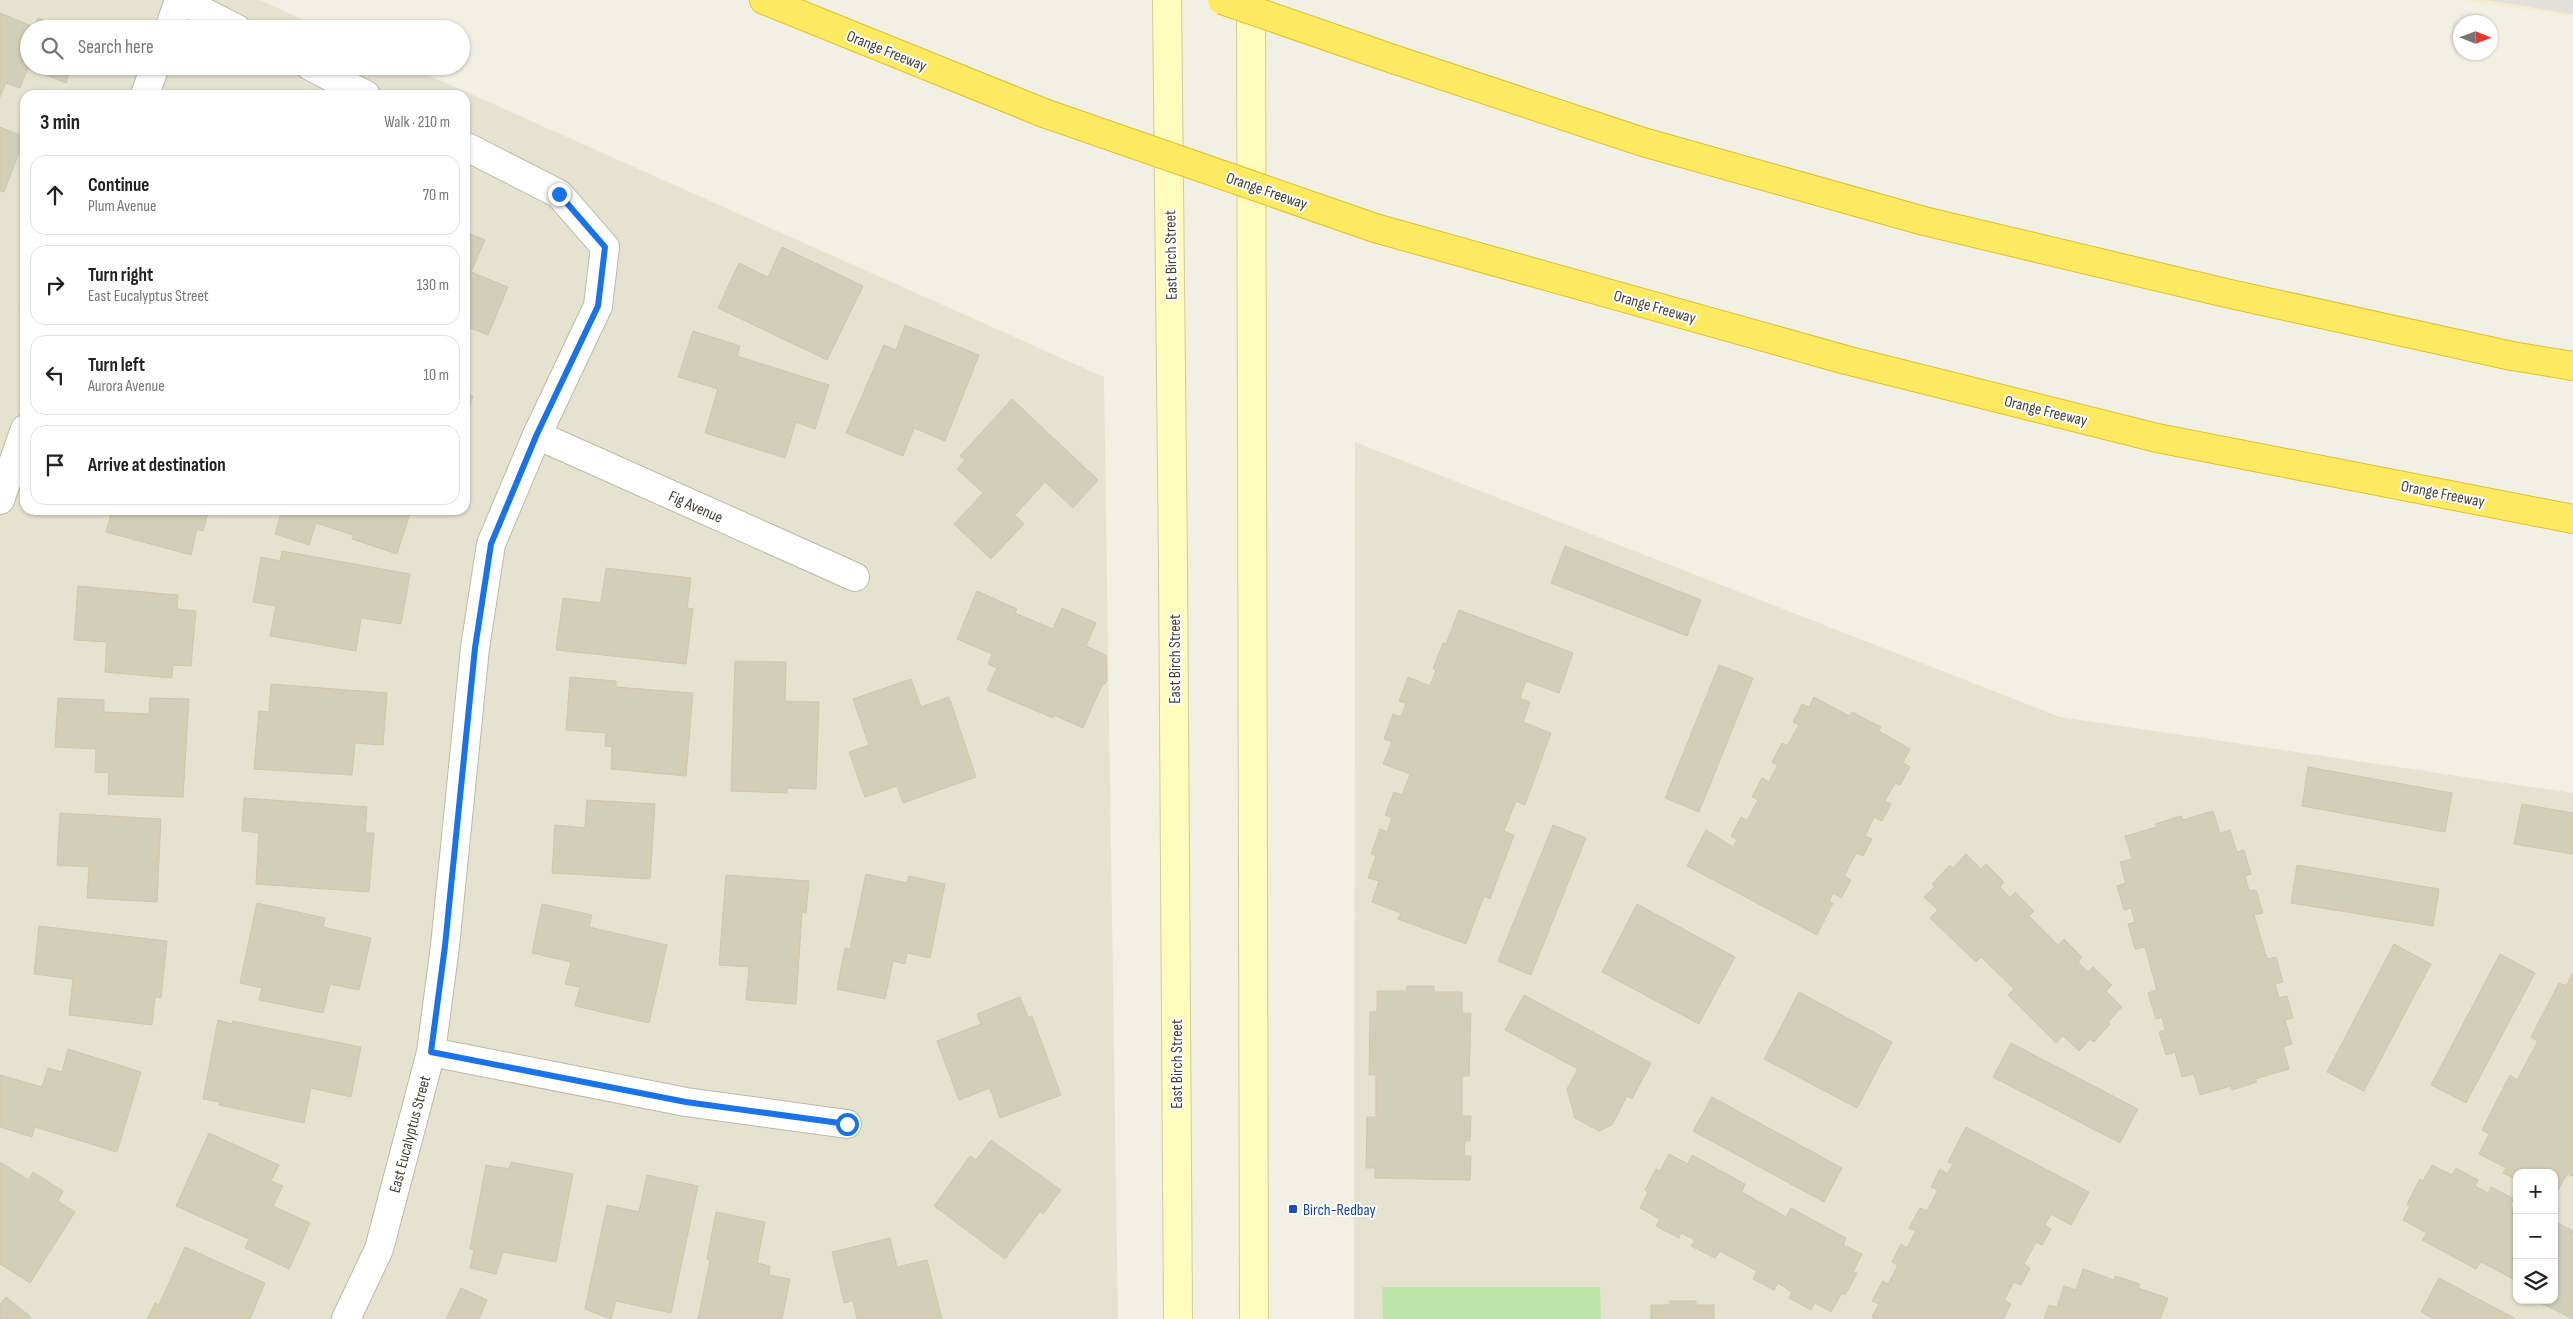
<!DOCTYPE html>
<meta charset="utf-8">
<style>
body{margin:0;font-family:"Sofia Sans Condensed",sans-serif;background:#f6f6f6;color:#222}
.controls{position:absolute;right:15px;bottom:15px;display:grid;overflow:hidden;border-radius:10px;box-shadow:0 1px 4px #0004}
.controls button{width:45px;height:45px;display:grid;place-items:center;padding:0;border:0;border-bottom:1px solid #e0e0e0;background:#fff;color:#222;font:25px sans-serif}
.compass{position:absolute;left:2453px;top:15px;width:45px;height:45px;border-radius:50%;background:#fff;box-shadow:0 1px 4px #0004;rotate:91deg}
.stop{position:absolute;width:15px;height:15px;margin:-11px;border:4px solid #1a73e8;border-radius:50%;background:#fff}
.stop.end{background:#1a73e8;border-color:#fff;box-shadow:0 1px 5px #0008}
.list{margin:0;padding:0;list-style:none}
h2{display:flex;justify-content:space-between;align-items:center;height:65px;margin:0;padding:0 20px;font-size:21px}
h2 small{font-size:16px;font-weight:400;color:#767676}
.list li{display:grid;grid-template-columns:32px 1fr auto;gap:15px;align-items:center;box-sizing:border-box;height:80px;margin:0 10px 10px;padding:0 10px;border:1px solid #e0e0e0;border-radius:15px}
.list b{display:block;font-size:19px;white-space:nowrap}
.list p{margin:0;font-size:16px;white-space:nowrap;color:#767676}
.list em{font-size:16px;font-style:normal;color:#767676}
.icon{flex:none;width:28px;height:28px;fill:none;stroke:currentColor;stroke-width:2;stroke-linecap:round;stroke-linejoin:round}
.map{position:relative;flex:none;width:2573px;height:1319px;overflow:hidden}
.search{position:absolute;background:#fff;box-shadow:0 1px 4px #0004;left:20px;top:20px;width:450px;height:55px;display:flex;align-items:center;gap:12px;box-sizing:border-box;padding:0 18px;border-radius:28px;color:#767676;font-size:19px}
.panel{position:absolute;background:#fff;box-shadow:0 1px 4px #0004;left:20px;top:90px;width:450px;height:425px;border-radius:15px}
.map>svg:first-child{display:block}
.residential{fill:#e5e3d0;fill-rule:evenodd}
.commercial{fill:#f4eccc}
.green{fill:#bee6aa}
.parking{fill:#e1e0db}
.building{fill:#d2ceb7;stroke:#cdc7ab}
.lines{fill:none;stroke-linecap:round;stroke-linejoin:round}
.street-casing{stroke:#bcb9a5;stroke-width:30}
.secondary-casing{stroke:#d2ce91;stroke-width:30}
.highway-casing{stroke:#ddc130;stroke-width:30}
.street{stroke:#fff;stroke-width:28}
.secondary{stroke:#fffcbe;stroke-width:28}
.highway{stroke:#feea60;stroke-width:28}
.highway-bridge-casing{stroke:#ddc130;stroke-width:30;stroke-linecap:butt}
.highway-bridge{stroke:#feea60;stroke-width:28}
.route{stroke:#1a73e8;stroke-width:6}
.transit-dot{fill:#1a4fb4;stroke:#fff;stroke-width:2}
.labels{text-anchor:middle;stroke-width:4;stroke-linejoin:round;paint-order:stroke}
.street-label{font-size:16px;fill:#423f33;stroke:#fff}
.transit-label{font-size:16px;fill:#164399;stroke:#fff;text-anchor:start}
</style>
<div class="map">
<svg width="2573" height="1319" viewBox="0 0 2573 1319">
<rect width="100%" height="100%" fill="#f1f0e2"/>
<!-- residential -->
<g class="residential">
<path d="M 0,0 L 260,0 L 324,29 L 29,29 L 29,66 L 408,66 L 1104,377 L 1118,1319 L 0,1319 ZM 25,95 L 465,95 L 465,510 L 25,510 Z"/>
<path d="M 1355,442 L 2060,717 L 2573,793 L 2573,1319 L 1354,1319 ZM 2517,1173 L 2554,1173 L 2554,1300 L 2517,1300 Z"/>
</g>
<!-- commercial -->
<polygon class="commercial" points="2462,0 2573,0 2573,16"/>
<!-- green -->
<polygon class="green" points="1382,1287 1600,1287 1601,1319 1383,1319"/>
<!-- parking -->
<polygon class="parking" points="2487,0 2573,0 2573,14"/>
<!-- building -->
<g class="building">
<polygon points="0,13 34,27 38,18 66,29 29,29 29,66 72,66 66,83 28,68 20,88 6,83 0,97"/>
<polygon points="0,127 25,137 4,192 0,191"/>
<polygon points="465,232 485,240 471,272 508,287 488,335 465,326"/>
<polygon points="782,247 863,286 827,360 718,308 739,263 768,277"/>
<polygon points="905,325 979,355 945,441 914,428 903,456 846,433 884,345 896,350"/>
<polygon points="693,331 740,346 737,356 829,385 815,429 796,422 785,458 705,433 718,389 678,377"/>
<polygon points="465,393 473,396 465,418"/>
<polygon points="1012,399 1098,480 1073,508 1045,482 1015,515 1024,524 991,559 954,524 983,493 957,469 965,460 960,456"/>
<polygon points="112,510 209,510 203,531 197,529 191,555 106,532"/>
<polygon points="282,510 411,510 397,554 352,539 353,535 316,523 309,545 275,534"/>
<polygon points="1565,546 1701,600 1687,636 1551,583"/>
<polygon points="282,551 410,574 401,624 361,618 356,651 270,636 276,606 253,602 261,557 280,561"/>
<polygon points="606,568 691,578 687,608 693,609 686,664 556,650 563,598 601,603"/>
<polygon points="78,586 178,595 177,609 196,611 191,666 173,665 172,678 105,672 107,642 74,640"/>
<polygon points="977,591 1017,609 1015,613 1053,629 1062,608 1096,623 1086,646 1106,655 1107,680 1105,684 1103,683 1083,728 1054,715 1053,718 987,690 997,668 988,664 992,654 957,639"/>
<polygon points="1459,610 1573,653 1559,693 1526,681 1520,698 1530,702 1523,722 1551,733 1525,805 1516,801 1504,831 1514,835 1490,899 1484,896 1466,944 1398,919 1401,913 1372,902 1379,881 1368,878 1376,856 1371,854 1380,829 1387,832 1392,818 1385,815 1394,792 1402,795 1410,774 1383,764 1392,742 1384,739 1393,714 1401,717 1406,703 1399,701 1408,677 1430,686 1436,670 1433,669 1443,643 1446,644"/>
<polygon points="735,661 786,662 785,701 819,702 816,789 787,788 787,793 731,791"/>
<polygon points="1719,665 1753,678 1699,812 1665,798"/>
<polygon points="570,677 616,681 616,687 693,693 686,776 611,769 612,747 605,746 606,733 566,730"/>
<polygon points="911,679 921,707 949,697 976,777 903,803 897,786 865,797 849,752 869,745 853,699"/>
<polygon points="271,684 387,693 383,745 355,743 352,775 254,769 259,711 269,712"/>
<polygon points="1814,697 1849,716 1852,712 1881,727 1879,731 1910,749 1903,763 1910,767 1900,785 1895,783 1885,801 1891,804 1882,821 1874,817 1865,836 1872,839 1863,856 1856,853 1844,876 1851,880 1841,898 1833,893 1829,901 1833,903 1817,935 1687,866 1706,830 1733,847 1737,840 1731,836 1741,817 1747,821 1758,800 1752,797 1762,778 1769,782 1778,765 1772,762 1782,743 1787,746 1799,725 1793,722 1802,704 1809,707"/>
<polygon points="58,698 104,700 104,712 149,714 150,698 189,699 183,797 108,794 109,773 95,772 96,749 55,747"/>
<polygon points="2308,767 2452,793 2445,832 2302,806"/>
<polygon points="244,798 367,807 365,833 374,833 369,892 256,884 259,833 242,831"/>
<polygon points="587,800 655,804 650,879 552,873 555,825 585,828"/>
<polygon points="2522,804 2573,813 2573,854 2514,844"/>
<polygon points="2213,811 2220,833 2230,830 2237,852 2244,850 2251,874 2245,876 2249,891 2256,890 2263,913 2254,915 2267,959 2276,957 2283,982 2275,984 2279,998 2287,996 2293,1018 2285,1020 2292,1044 2283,1047 2289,1069 2255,1079 2257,1082 2232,1090 2231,1086 2200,1095 2194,1074 2182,1077 2175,1052 2166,1055 2159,1032 2165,1030 2162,1017 2156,1019 2148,993 2157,990 2145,947 2135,949 2128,924 2135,922 2131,908 2124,910 2117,886 2126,883 2120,862 2132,859 2125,836 2157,827 2155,824 2181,816 2183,820"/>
<polygon points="60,813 161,819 157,902 87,898 89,867 57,865"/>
<polygon points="1553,825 1586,838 1531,975 1498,961"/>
<polygon points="1966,854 1981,869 1986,864 2004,882 2000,887 2010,898 2015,892 2034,911 2029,916 2058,945 2064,939 2082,957 2078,962 2088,972 2093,967 2112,985 2106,991 2122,1007 2108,1022 2110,1024 2094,1042 2090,1039 2079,1051 2063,1036 2056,1043 2008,995 2014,989 1981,957 1976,962 1930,918 1938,910 1924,897 1935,886 1932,884 1950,865 1953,868"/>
<polygon points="2297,865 2439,889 2433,926 2291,903"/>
<polygon points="866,874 907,883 909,876 945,884 930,958 907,953 905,964 893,961 885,999 837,989 845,948 850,949"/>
<polygon points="726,875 809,881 806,913 802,912 796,1004 746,1000 749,967 719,965"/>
<polygon points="257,903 325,918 323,927 371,938 359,990 330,984 323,1013 259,1000 262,988 240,983"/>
<polygon points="542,904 592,915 589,927 667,945 649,1023 575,1006 580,987 565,984 571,962 532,953"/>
<polygon points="1637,904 1735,957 1699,1024 1602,972"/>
<polygon points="39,926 167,941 161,998 155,997 152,1025 69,1015 73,979 34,974"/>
<polygon points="2394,944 2431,964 2364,1091 2327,1072"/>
<polygon points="2500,954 2535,973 2466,1103 2431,1085"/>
<polygon points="2573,973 2573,1176 2567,1174 2556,1194 2554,1193 2554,1173 2517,1173 2517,1180 2503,1173 2506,1168 2479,1154 2489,1134 2482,1130 2510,1075 2517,1080 2538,1041 2531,1037 2559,983 2566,986"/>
<polygon points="1407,986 1434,986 1434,992 1462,992 1462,1013 1471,1013 1469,1076 1462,1076 1462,1116 1471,1116 1470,1141 1465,1141 1464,1156 1471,1156 1470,1180 1375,1178 1375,1168 1366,1168 1367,1117 1376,1117 1376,1075 1369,1075 1370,1012 1377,1012 1377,991 1406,991"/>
<polygon points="1799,992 1892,1042 1857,1108 1764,1059"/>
<polygon points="1524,995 1651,1063 1632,1099 1627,1096 1612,1125 1599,1131 1575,1118 1567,1089 1578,1069 1505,1030"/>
<polygon points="1020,997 1028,1017 1032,1016 1061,1095 1000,1118 990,1088 959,1100 937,1041 981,1024 977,1014"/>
<polygon points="218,1020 232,1024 233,1021 361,1047 351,1097 311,1088 304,1123 219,1105 220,1102 203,1099"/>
<polygon points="2011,1043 2138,1109 2120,1143 1993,1077"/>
<polygon points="68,1049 141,1072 117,1152 35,1127 32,1137 0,1127 0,1075 42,1087 48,1068 62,1072"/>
<polygon points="1712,1097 1842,1168 1824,1202 1693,1131"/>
<polygon points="1966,1127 2089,1192 2071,1225 2051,1214 2045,1225 2051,1229 2042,1245 2036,1242 2024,1264 2030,1268 2021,1285 2014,1282 2004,1300 2011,1304 2003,1319 1875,1319 1872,1317 1879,1304 1872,1301 1883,1281 1888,1284 1898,1265 1892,1262 1901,1244 1907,1248 1916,1231 1909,1228 1920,1208 1927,1211 1938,1190 1931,1187 1940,1169 1947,1174 1953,1164 1948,1162"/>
<polygon points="209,1133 279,1165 271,1181 283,1186 273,1206 310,1223 289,1269 245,1248 249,1239 176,1206"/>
<polygon points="991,1140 1061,1190 1043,1214 1040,1211 1005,1259 934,1206 970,1156 976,1160"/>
<polygon points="1669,1154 1688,1164 1692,1155 1745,1184 1742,1192 1786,1217 1791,1208 1846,1238 1843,1245 1862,1254 1853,1272 1857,1273 1845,1295 1842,1293 1831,1312 1815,1303 1811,1310 1789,1298 1792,1292 1778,1283 1774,1290 1753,1279 1757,1271 1720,1251 1715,1258 1691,1246 1695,1240 1681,1233 1679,1238 1656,1226 1660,1219 1640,1208 1648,1192 1645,1190 1656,1169 1660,1171"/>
<polygon points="0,1162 29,1180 33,1172 63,1191 58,1201 75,1212 30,1283 0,1264"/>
<polygon points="511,1162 573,1174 556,1262 503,1252 496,1274 470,1268 474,1250 470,1249 486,1165 509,1169"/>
<polygon points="2432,1165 2452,1175 2456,1168 2478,1180 2475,1186 2488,1193 2491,1187 2514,1199 2510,1206 2517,1210 2517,1281 2481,1262 2476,1269 2422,1240 2427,1233 2403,1220 2410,1206 2407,1204 2420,1179 2423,1181"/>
<polygon points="647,1175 698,1186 671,1313 616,1301 611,1319 585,1309 607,1205 639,1212"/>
<polygon points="716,1212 765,1222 757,1263 770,1266 769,1275 790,1279 782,1319 698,1319 710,1260 707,1259"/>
<polygon points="2554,1221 2573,1231 2571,1237 2573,1238 2573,1319 2535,1300 2554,1300"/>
<polygon points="890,1238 897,1267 927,1260 942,1319 857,1319 853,1301 844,1303 832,1252"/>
<polygon points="185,1247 265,1283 250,1319 147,1319 155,1303 159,1305"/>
<polygon points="2083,1269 2114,1280 2115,1276 2140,1284 2138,1288 2168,1298 2160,1319 2044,1319 2049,1305 2057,1307 2064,1286 2076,1290"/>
<polygon points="2439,1278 2516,1319 2434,1319 2421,1312"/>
<polygon points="461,1288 487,1300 479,1319 446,1319"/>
<polygon points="6,1297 31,1317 29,1319 0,1319 0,1304"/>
<polygon points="1670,1301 1696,1301 1696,1305 1714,1305 1714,1319 1651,1319 1651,1305 1670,1305"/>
</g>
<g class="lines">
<!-- street casing -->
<g class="street-casing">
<g id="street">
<polyline points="181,0 237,29"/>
<polyline points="169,29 179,0"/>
<polyline points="310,66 366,95"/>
<polyline points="145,95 155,66"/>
<polyline points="537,435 855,577"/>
<polyline points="0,500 25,429"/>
<polyline points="431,1052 686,1102 847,1124"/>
<polyline points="346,1319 379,1249 431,1052 445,946 475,648 491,544 537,435 598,306 605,247 559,194 465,146"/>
</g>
</g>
<!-- secondary casing -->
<g class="secondary-casing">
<g id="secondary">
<polyline points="1167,0 1173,564 1178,1319"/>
<polyline points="1251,0 1254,1319"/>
</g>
</g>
<!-- highway casing -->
<g class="highway-casing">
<g id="highway">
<polyline points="764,0 1044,113"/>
<polyline points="1393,59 1643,142 1924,221 2226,293 2512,356 2573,366"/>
<polyline points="1375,228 1846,360 2157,438 2573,519"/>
</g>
</g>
<!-- street -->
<use href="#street" class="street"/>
<!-- secondary -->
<use href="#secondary" class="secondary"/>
<!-- highway -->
<use href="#highway" class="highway"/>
<!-- highway-bridge casing -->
<g class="highway-bridge-casing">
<g id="highway-bridge">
<polyline points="1222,0 1393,59"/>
<polyline points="1044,113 1375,228"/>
</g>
</g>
<!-- highway-bridge -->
<use href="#highway-bridge" class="highway-bridge"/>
</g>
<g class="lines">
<!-- route -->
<polyline class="route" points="559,194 605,247 598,306 537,434 491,544 475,648 445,946 431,1052 686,1102 847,1124"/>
</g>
<!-- markers -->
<rect class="transit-dot" x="1288" y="1204" width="10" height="10" rx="2.5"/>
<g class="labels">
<!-- street labels -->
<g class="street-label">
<text transform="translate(887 50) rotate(22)" y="6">Orange Freeway</text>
<text transform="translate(1267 190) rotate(19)" y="6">Orange Freeway</text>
<text transform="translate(1170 255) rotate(-91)" y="6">East Birch Street</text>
<text transform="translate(1655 306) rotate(16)" y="6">Orange Freeway</text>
<text transform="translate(2046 410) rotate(14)" y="6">Orange Freeway</text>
<text transform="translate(2443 493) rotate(11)" y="6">Orange Freeway</text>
<text transform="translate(696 506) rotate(24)" y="6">Fig Avenue</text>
<text transform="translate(1174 659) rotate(-90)" y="6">East Birch Street</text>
<text transform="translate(1176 1064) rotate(-90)" y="6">East Birch Street</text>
<text transform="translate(409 1134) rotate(-75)" y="6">East Eucalyptus Street</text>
</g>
<!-- transit labels -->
<g class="transit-label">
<text x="1303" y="1215">Birch-Redbay</text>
</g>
</g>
</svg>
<div class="controls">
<button>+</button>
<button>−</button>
<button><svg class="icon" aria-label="layers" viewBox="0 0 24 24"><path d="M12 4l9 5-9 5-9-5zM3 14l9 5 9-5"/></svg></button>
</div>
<svg class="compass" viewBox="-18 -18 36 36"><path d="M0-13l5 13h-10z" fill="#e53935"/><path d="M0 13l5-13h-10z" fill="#767676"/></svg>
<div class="stop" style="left:847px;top:1124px"></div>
<div class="stop end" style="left:559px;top:194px"></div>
<div class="search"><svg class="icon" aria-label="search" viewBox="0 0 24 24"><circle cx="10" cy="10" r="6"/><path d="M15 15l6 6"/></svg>Search here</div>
<section class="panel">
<h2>3 min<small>Walk · 210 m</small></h2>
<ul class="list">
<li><svg class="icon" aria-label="ahead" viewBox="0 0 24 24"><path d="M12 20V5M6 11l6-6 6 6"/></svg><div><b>Continue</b><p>Plum Avenue</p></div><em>70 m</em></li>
<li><svg class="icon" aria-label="right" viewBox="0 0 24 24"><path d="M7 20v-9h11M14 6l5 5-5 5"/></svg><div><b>Turn right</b><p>East Eucalyptus Street</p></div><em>130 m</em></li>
<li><svg class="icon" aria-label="left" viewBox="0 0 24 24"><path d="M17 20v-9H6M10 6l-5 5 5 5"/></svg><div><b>Turn left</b><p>Aurora Avenue</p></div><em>10 m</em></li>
<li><svg class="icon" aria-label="arrive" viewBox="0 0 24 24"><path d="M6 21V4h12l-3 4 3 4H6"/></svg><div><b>Arrive at destination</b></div></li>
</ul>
</section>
</div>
